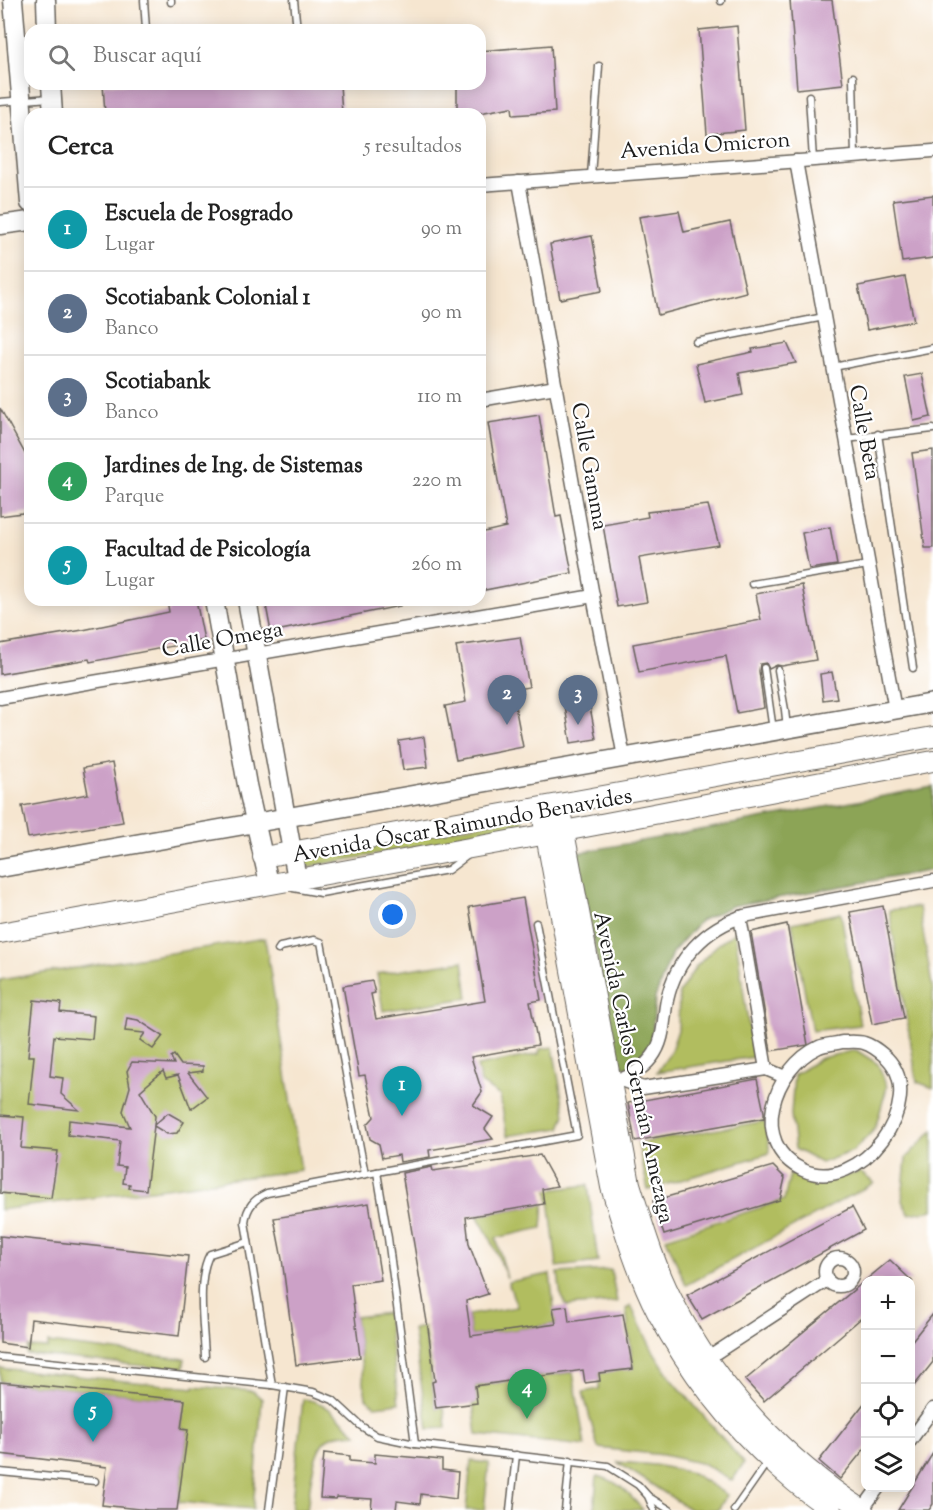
<!DOCTYPE html>
<html lang="es">
<meta charset="utf-8">
<style>
body{margin:0;font-family:"Sorts Mill Goudy",serif;background:#f2f2f2;color:#222}
.controls{position:absolute;right:18px;bottom:18px;display:grid;overflow:hidden;border-radius:12px;box-shadow:0 3px 15px #0003}
.controls button{width:54px;height:54px;display:grid;place-items:center;padding:0;border:0;border-bottom:2px solid #e0e0e0;background:#fff;color:#222;font:30px sans-serif}
.you{position:absolute;left:393px;top:915px;width:21px;height:21px;margin:-15px;border:4px solid #fff;border-radius:50%;background:#1a73e8;box-shadow:0 0 0 9px #1a73e833}
.badge{display:grid;place-items:center;width:39px;height:39px;border-radius:50%;background:#1a73e8;color:#fff;font-size:20px;font-weight:700}
.pin{position:absolute;translate:-50% -50px;filter:drop-shadow(0 2px 3px #0008)}
.pin::after{content:'';position:absolute;top:32px;width:21px;height:18px;background:inherit;clip-path:polygon(0 0,100% 0,50% 100%)}
.list{margin:0;padding:0;list-style:none}
h2{display:flex;justify-content:space-between;align-items:center;height:78px;margin:0;padding:0 24px;font-size:26px}
h2 small{font-size:20px;font-weight:400;color:#767676}
.list li{display:grid;grid-template-columns:39px 1fr auto;gap:18px;align-items:center;box-sizing:border-box;height:84px;padding:0 24px;border-top:2px solid #e0e0e0}
.list b{display:block;font-size:22px;white-space:nowrap}
.list p{margin:0;font-size:20px;white-space:nowrap;color:#767676}
.list em{font-size:20px;font-style:normal;color:#767676}
.icon{flex:none;width:33px;height:33px;fill:none;stroke:currentColor;stroke-width:2;stroke-linecap:round;stroke-linejoin:round}
.map{position:relative;flex:none;width:933px;height:1510px;overflow:hidden}
.search{position:absolute;background:#fff;box-shadow:0 3px 15px #0003;left:24px;top:24px;width:462px;height:66px;display:flex;align-items:center;gap:15px;box-sizing:border-box;padding:0 21px;border-radius:18px;color:#767676;font-size:22px}
.panel{position:absolute;background:#fff;box-shadow:0 3px 15px #0003;left:24px;top:108px;width:462px;height:498px;border-radius:18px}
.map>svg:first-child{display:block}
.green{fill:#b1bd5f;stroke:#666c3e;stroke-width:1.5}
.forest{fill:#8ca456;stroke:#546039;stroke-width:1.5}
.building{fill:#cca1c7}
.lines{fill:none;stroke-linecap:round;stroke-linejoin:round}
.lane-casing{stroke:#68635b;stroke-width:9}
.street-casing{stroke:#68635b;stroke-width:15}
.secondary-casing{stroke:#68635b;stroke-width:21}
.primary-casing{stroke:#68635b;stroke-width:22}
.lane{stroke:#fff;stroke-width:6}
.street{stroke:#fff;stroke-width:12}
.secondary{stroke:#fff;stroke-width:18}
.primary{stroke:#fff;stroke-width:20}
.labels{text-anchor:middle;stroke-width:4.5;stroke-linejoin:round;paint-order:stroke}
.street-label{font-size:22px;fill:#1c1c1c;stroke:#fff}
</style>
<div class="map">
<svg width="933" height="1510" viewBox="0 0 933 1510">
<rect width="100%" height="100%" fill="#fff"/>
<filter id="ink" filterUnits="userSpaceOnUse"><feTurbulence type="fractalNoise" baseFrequency=".0167" numOctaves="2"/><feDisplacementMap in="SourceGraphic" scale="12" xChannelSelector="R" yChannelSelector="G"/><feConvolveMatrix kernelMatrix="1 2 1 2 8 2 1 2 1" color-interpolation-filters="sRGB"/></filter>
<filter id="wash" filterUnits="userSpaceOnUse"><feTurbulence type="fractalNoise" baseFrequency=".008" numOctaves="4" result="noise"/><feDisplacementMap in="SourceGraphic" scale="24" xChannelSelector="R" yChannelSelector="G"/><feGaussianBlur stdDeviation="1.35" result="paint"/><feColorMatrix in="noise" values="0 0 0 0 0 0 0 0 0 0 0 0 0 0 0 0 0 1.4 0 .05"/><feComposite in="paint" operator="in"/></filter>
<g filter="url(#wash)">
<rect width="100%" height="100%" fill="#f6e6d0"/>
<!-- green -->
<g class="green">
<polygon points="522,817 525,828 307,867 304,856"/>
<polygon points="919,907 933,992 933,1088 917,1082 889,910"/>
<polygon points="841,913 860,1025 812,1031 792,923"/>
<polygon points="735,932 753,1057 657,1072 670,1053 678,1030 679,993 695,968 716,946"/>
<polygon points="265,938 301,1170 0,1210 0,980"/>
<polygon points="463,961 468,998 383,1011 377,974"/>
<polygon points="553,1047 565,1115 560,1128 507,1136 500,1096 481,1083 477,1066 539,1054 540,1049"/>
<polygon points="856,1050 878,1064 887,1087 875,1129 853,1151 821,1163 795,1149 791,1114 794,1075 821,1058"/>
<polygon points="765,1121 770,1153 648,1190 638,1143"/>
<polygon points="933,1130 933,1210 909,1214 902,1201 906,1158"/>
<path d="M 860,1172 L 874,1183 L 686,1285 L 666,1238 L 784,1200 L 790,1173 C 814,1182 837,1179 860,1172 Z"/>
<polygon points="588,1185 598,1262 557,1267 548,1190"/>
<polygon points="544,1204 542,1228 496,1238 507,1278 491,1240 477,1215"/>
<polygon points="611,1270 617,1302 567,1306 561,1297 558,1273"/>
<polygon points="550,1274 556,1324 471,1336 468,1315 517,1307 508,1282"/>
<polygon points="631,1306 652,1349 670,1377 744,1463 732,1481 704,1464 663,1455 598,1448 583,1392 599,1389 599,1373 633,1368 626,1309"/>
<polygon points="387,1313 399,1403 375,1406 366,1398 355,1317"/>
<polygon points="424,1327 436,1408 444,1407 446,1428 428,1429 413,1329"/>
<polygon points="48,1343 185,1359 183,1370 27,1354 28,1347 48,1348"/>
<polygon points="0,1368 194,1388 194,1386 253,1391 262,1399 253,1509 179,1502 188,1430 181,1429 184,1400 0,1382"/>
<polygon points="573,1372 585,1446 477,1435 473,1403 477,1402 475,1386"/>
<path d="M 303,1399 C 327,1401 339,1418 357,1434 C 348,1434 337,1433 329,1438 C 312,1446 310,1492 307,1510 L 291,1510 Z"/>
<polygon points="471,1461 489,1463 484,1510 466,1510"/>
<polygon points="617,1462 655,1465 692,1473 727,1495 718,1510 691,1510"/>
<path d="M 597,1476 C 618,1480 629,1494 643,1510 L 594,1510 Z"/>
</g>
<!-- forest -->
<polygon class="forest" points="933,787 933,870 732,906 700,921 672,953 655,998 652,1042 642,1059 628,1068 618,1065 576,853"/>
<g id="blocks">
<!-- building -->
<g class="building">
<polygon points="790,0 832,0 843,84 797,89"/>
<polygon points="737,26 745,130 707,134 699,30"/>
<polygon points="551,45 555,112 513,115 512,107 474,114 457,114 457,84 480,84 480,51"/>
<polygon points="103,84 340,84 342,114 105,114"/>
<polygon points="933,195 933,258 902,262 893,200"/>
<polygon points="679,211 684,232 730,222 746,292 658,315 639,217"/>
<polygon points="592,236 602,291 560,299 550,244"/>
<polygon points="905,277 914,321 867,330 858,286"/>
<polygon points="787,343 796,363 739,373 743,395 705,403 696,364 753,352 752,349"/>
<polygon points="922,374 931,417 914,421 905,377"/>
<polygon points="0,408 30,463 30,512 0,516"/>
<polygon points="539,415 556,517 561,516 572,573 480,591 480,533 506,527 488,423"/>
<polygon points="933,450 933,548 925,548 912,453"/>
<polygon points="708,505 719,545 639,558 647,602 617,607 603,525 648,517 647,512"/>
<polygon points="830,527 837,565 809,569 802,533"/>
<polygon points="802,585 816,660 782,666 777,665 769,669 766,663 760,664 759,671 764,708 737,713 726,656 639,672 633,644 761,620 756,594"/>
<polygon points="167,600 196,600 204,640 90,662 89,659 0,674 0,644 83,630 169,612"/>
<polygon points="265,600 400,600 400,606 271,632"/>
<polygon points="520,637 529,687 512,690 523,747 456,760 445,706 466,702 456,646"/>
<polygon points="832,672 837,698 823,700 820,674"/>
<polygon points="588,696 596,739 571,743 564,700"/>
<polygon points="424,737 428,767 403,770 399,741"/>
<polygon points="112,763 123,822 28,838 22,806 88,794 83,768"/>
<polygon points="523,898 541,1000 530,1002 538,1045 471,1057 482,1092 473,1105 493,1117 485,1129 493,1139 429,1150 430,1157 400,1162 399,1155 382,1158 379,1144 370,1139 367,1125 374,1117 365,1075 359,1076 343,986 372,981 375,993 371,994 376,1019 485,1001 469,907"/>
<polygon points="883,906 904,1018 872,1024 850,912"/>
<polygon points="787,924 808,1045 771,1051 751,932"/>
<polygon points="34,1000 61,1003 60,1012 94,1016 92,1039 54,1036 50,1076 63,1078 61,1094 79,1110 29,1104 34,1056 28,1056"/>
<polygon points="127,1018 138,1020 163,1036 153,1049 140,1040 145,1033 125,1031"/>
<polygon points="174,1055 181,1065 203,1066 203,1071 188,1073 207,1097 191,1109 178,1075 166,1078 163,1071 140,1091 155,1116 154,1125 168,1113 184,1122 177,1133 167,1134 154,1126 146,1190 129,1188 130,1184 123,1183 125,1167 117,1166 120,1141 68,1135 69,1120 130,1127 123,1111 130,1087 127,1071 132,1062 174,1064 171,1057"/>
<polygon points="757,1079 764,1112 764,1118 635,1141 628,1103"/>
<polygon points="0,1115 24,1117 21,1148 58,1151 51,1198 0,1193"/>
<polygon points="540,1155 557,1186 542,1189 544,1204 466,1217 469,1244 488,1294 466,1301 471,1336 556,1324 553,1308 567,1306 569,1322 623,1314 633,1369 599,1373 600,1381 585,1383 583,1370 475,1386 477,1403 436,1408 432,1382 435,1381 428,1328 402,1173 432,1167 433,1171"/>
<polygon points="773,1166 785,1178 780,1200 664,1235 653,1201"/>
<polygon points="369,1203 381,1280 351,1284 360,1357 296,1365 282,1259 274,1218"/>
<polygon points="852,1207 864,1230 702,1319 687,1295"/>
<polygon points="0,1236 188,1256 179,1336 31,1319 28,1347 0,1343"/>
<polygon points="890,1260 912,1281 866,1281 866,1314 764,1401 745,1380"/>
<polygon points="933,1314 933,1362 910,1391 910,1343"/>
<polygon points="0,1382 185,1400 181,1429 188,1430 177,1510 148,1510 102,1505 107,1467 0,1454"/>
<polygon points="866,1401 866,1447 840,1479 819,1461"/>
<polygon points="324,1453 350,1456 350,1461 375,1463 375,1454 442,1460 442,1470 458,1472 456,1499 421,1494 420,1504 397,1501 396,1510 371,1510 372,1499 337,1497 336,1499 320,1498"/>
<polygon points="933,1453 933,1504 929,1510 898,1510"/>
</g>
</g>
</g>
<g filter="url(#ink)">
<use href="#blocks" fill-opacity="0" stroke="#68635b" stroke-width="1.5"/>
<g class="lines">
<!-- lane casing -->
<g class="lane-casing">
<g id="lane">
<polyline points="144,0 146,29"/>
<polyline points="171,0 171,2"/>
<polyline points="294,0 297,30"/>
<polyline points="721,0 721,1"/>
<polyline points="853,77 855,157"/>
<polyline points="809,96 813,160"/>
<polyline points="0,102 50,98"/>
<polyline points="591,176 599,66"/>
<polyline points="696,342 824,317"/>
<polyline points="833,367 933,348"/>
<polyline points="878,434 913,668"/>
<polyline points="846,439 933,429"/>
<polyline points="752,584 868,565"/>
<polyline points="764,668 773,730"/>
<polyline points="778,670 785,710 787,728"/>
<polyline points="293,888 321,893 448,870 468,855"/>
<polyline points="278,950 280,947 314,940 321,942 365,1174"/>
<polyline points="0,1357 272,1385 313,1392 333,1400 361,1426 377,1436 415,1444 608,1466 638,1485 648,1496 654,1510"/>
<path d="M 205,1357 C 204,1329 196,1278 210,1254 L 248,1242"/>
<path d="M 272,1385 L 245,1222 C 247,1207 254,1199 267,1193 L 377,1172"/>
<polyline points="415,1444 388,1238 377,1172 577,1135 536,923"/>
<polyline points="0,1472 95,1481"/>
<polyline points="649,1497 670,1510"/>
<polyline points="269,1510 285,1387"/>
<polyline points="510,1510 516,1455"/>
<polyline points="565,1510 570,1460"/>
<polyline points="734,1510 768,1461"/>
</g>
</g>
<!-- street casing -->
<g class="street-casing">
<g id="street">
<polyline points="796,161 895,710"/>
<polyline points="519,182 593,596 624,757"/>
<polyline points="480,185 933,151"/>
<polyline points="480,400 556,387"/>
<polyline points="0,698 593,596"/>
<polyline points="740,917 766,1069"/>
<path d="M 842,1042 C 849,1042 858,1041 864,1043 C 874,1046 880,1052 887,1058 C 930,1102 859,1196 803,1170 C 748,1144 773,1068 819,1047 C 826,1044 835,1044 842,1042 Z"/>
<polyline points="621,1080 643,1088 766,1069 785,1077"/>
<path d="M 610,1084 C 627,1078 641,1071 652,1057 C 665,1040 663,1019 667,1000 C 676,959 705,928 744,916 L 933,881"/>
<circle cx="839" cy="1272" r="14"/>
<polyline points="708,1358 827,1280"/>
<polyline points="910,1441 933,1409"/>
<polyline points="862,1510 878,1488"/>
</g>
</g>
<!-- secondary casing -->
<g class="secondary-casing">
<g id="secondary">
<polyline points="13,0 30,203"/>
<polyline points="46,0 47,30"/>
<polyline points="51,84 53,114"/>
<polyline points="0,225 30,221"/>
<polyline points="214,600 247,785 269,883"/>
<polyline points="247,600 297,879"/>
<polyline points="0,868 933,703"/>
</g>
</g>
<!-- primary casing -->
<g class="primary-casing">
<g id="primary">
<path d="M 559,805 L 630,1184 C 643,1226 655,1268 676,1307 C 718,1389 786,1460 863,1510"/>
<path d="M 541,808 L 611,1187 C 624,1229 637,1273 657,1312 C 699,1391 758,1458 831,1510"/>
<polyline points="263,857 933,737"/>
<polyline points="0,933 564,831 933,761"/>
</g>
</g>
<!-- lane -->
<use href="#lane" class="lane"/>
<!-- street -->
<use href="#street" class="street"/>
<!-- secondary -->
<use href="#secondary" class="secondary"/>
<!-- primary -->
<use href="#primary" class="primary"/>
</g>
</g>
<g class="labels">
<!-- street labels -->
<g class="street-label">
<text transform="translate(705 144) rotate(-4)" y="8">Avenida Omicron</text>
<text transform="translate(866 432) rotate(80)" y="8">Calle Beta</text>
<text transform="translate(591 466) rotate(80)" y="8">Calle Gamma</text>
<text transform="translate(222 638) rotate(-10)" y="8">Calle Omega</text>
<text transform="translate(462 824) rotate(-10)" y="8">Avenida Óscar Raimundo Benavides</text>
<text transform="translate(635 1067) rotate(78)" y="8">Avenida Carlos Germán Amezaga</text>
</g>
</g>
</svg>
<div class="controls">
<button>+</button>
<button>−</button>
<button><svg class="icon" aria-label="locate" viewBox="0 0 24 24"><circle cx="12" cy="12" r="6"/><path d="M12 2v4M12 18v4M2 12h4M18 12h4"/></svg></button>
<button><svg class="icon" aria-label="layers" viewBox="0 0 24 24"><path d="M12 4l9 5-9 5-9-5zM3 14l9 5 9-5"/></svg></button>
</div>
<div class="you"></div>
<div class="pin badge" style="left:402px;top:1116px;background:#0f9aa8">1</div>
<div class="pin badge" style="left:507px;top:725px;background:#5c6f8a">2</div>
<div class="pin badge" style="left:578px;top:725px;background:#5c6f8a">3</div>
<div class="pin badge" style="left:527px;top:1419px;background:#2e9e5b">4</div>
<div class="pin badge" style="left:93px;top:1442px;background:#0f9aa8">5</div>
<div class="search"><svg class="icon" aria-label="search" viewBox="0 0 24 24"><circle cx="10" cy="10" r="6"/><path d="M15 15l6 6"/></svg>Buscar aquí</div>
<section class="panel">
<h2>Cerca<small>5 resultados</small></h2>
<ul class="list">
<li><span class="badge" style="background:#0f9aa8">1</span><div><b>Escuela de Posgrado</b><p>Lugar</p></div><em>90 m</em></li>
<li><span class="badge" style="background:#5c6f8a">2</span><div><b>Scotiabank Colonial 1</b><p>Banco</p></div><em>90 m</em></li>
<li><span class="badge" style="background:#5c6f8a">3</span><div><b>Scotiabank</b><p>Banco</p></div><em>110 m</em></li>
<li><span class="badge" style="background:#2e9e5b">4</span><div><b>Jardines de Ing. de Sistemas</b><p>Parque</p></div><em>220 m</em></li>
<li><span class="badge" style="background:#0f9aa8">5</span><div><b>Facultad de Psicología</b><p>Lugar</p></div><em>260 m</em></li>
</ul>
</section>
</div>
